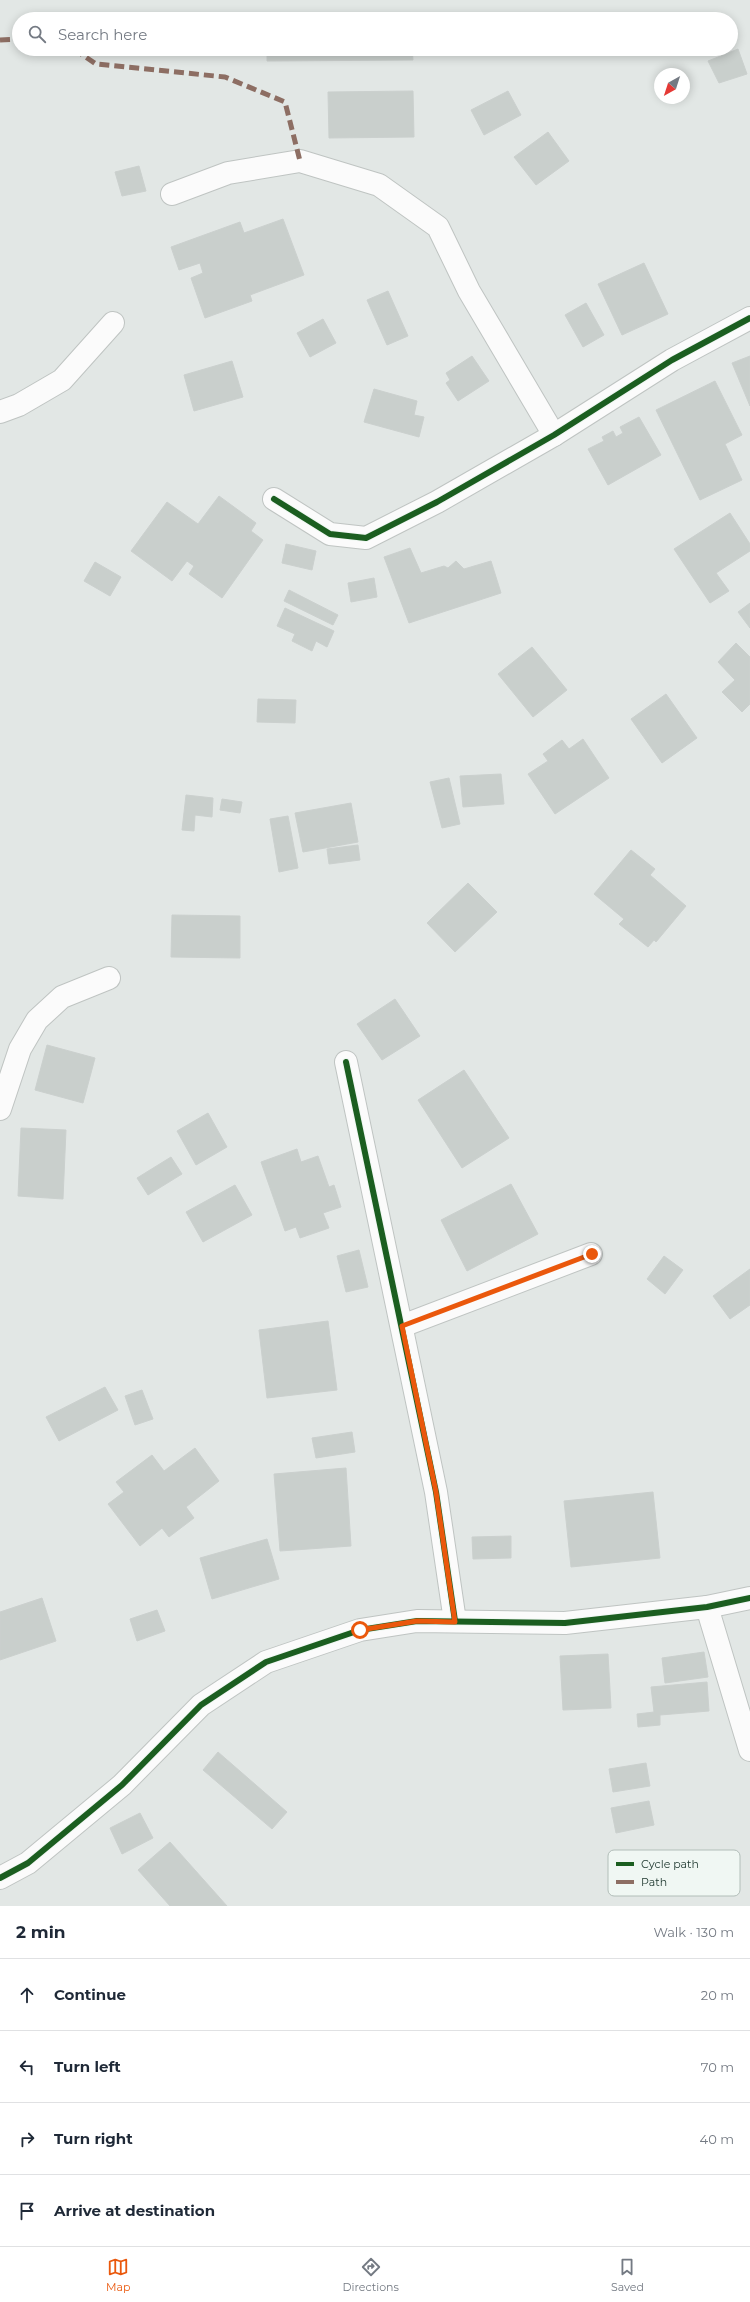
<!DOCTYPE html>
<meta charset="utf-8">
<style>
body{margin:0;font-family:Montserrat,sans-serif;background:#f2f2f3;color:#1f2937}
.compass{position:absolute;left:654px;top:68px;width:36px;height:36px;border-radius:50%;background:#fff;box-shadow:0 2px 10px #0003;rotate:219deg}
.stop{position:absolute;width:12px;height:12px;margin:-9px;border:3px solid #ea580c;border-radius:50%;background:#fff}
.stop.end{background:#ea580c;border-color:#fff;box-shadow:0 1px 4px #0008}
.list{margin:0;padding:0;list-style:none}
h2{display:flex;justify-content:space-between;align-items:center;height:52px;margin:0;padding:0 16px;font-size:17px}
h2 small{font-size:13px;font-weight:400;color:#747a83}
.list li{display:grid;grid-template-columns:26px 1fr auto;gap:12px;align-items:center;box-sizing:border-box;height:72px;padding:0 16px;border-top:1px solid #e0e1e3}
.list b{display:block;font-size:15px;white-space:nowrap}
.list em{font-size:13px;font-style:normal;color:#747a83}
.icon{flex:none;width:22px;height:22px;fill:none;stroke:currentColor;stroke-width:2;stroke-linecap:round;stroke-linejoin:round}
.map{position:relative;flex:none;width:750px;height:1906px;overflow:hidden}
.search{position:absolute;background:#fff;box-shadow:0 2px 10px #0003;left:12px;right:12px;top:12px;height:44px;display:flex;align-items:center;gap:10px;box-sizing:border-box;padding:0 14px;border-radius:22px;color:#747a83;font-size:15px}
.sheet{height:340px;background:#fff}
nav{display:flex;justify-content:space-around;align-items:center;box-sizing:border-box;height:56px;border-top:1px solid #e0e1e3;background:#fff;font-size:11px;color:#747a83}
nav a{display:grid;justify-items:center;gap:2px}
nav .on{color:#ea580c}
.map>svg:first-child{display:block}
.building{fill:#c9cfcc;stroke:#cbd0ce}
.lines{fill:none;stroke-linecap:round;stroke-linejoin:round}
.street-casing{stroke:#bfc4c2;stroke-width:24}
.street{stroke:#fbfbfb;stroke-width:22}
.quiet{stroke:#8d6e63;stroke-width:5;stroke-dasharray:10 5;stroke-linecap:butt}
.cycleway-casing{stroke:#f0f7f3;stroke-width:8}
.cycleway{stroke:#1b5e20;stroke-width:6}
.route{stroke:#ea580c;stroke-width:5}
.key{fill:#f0f7f3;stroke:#b2beb9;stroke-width:1}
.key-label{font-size:11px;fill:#203a31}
</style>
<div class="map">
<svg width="750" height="1906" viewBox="0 0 750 1906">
<rect width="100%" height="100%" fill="#e2e7e5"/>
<!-- building -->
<g class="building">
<polygon points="267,49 412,49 413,60 267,61"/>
<polygon points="738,49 747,74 719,83 708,61"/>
<polygon points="413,91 414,137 329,138 328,92"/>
<polygon points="508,91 521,115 484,135 471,110"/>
<polygon points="548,132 569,161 536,185 514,157"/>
<polygon points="139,166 146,191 122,196 115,172"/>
<polygon points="283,219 304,275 250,295 252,301 205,318 191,278 203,273 200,263 179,270 171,247 240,222 244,233"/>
<polygon points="644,263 668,314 622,335 598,284"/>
<polygon points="388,291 408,336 387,345 367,300"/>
<polygon points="586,303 604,335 583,347 565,315"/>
<polygon points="323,319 336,343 310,357 297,333"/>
<polygon points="472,356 489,381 458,401 446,383 450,380 446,373"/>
<polygon points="750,356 750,406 732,363"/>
<polygon points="232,361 243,397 194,411 184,375"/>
<polygon points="715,381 742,435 725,444 742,480 700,500 656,410"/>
<polygon points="374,389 417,401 414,415 424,417 419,437 364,422"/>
<polygon points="639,417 661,455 608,485 588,449 604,441 602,437 613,431 616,437 623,433 620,427"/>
<polygon points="219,496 256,523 251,531 263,540 222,598 189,574 194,566 187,561 172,581 131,551 167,502 198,524"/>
<polygon points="730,513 750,544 750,551 716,573 729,591 710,603 674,549"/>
<polygon points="286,544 316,551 312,570 282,563"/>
<polygon points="410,548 421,573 444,566 448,568 456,561 464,569 491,561 501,593 409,623 384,557"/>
<polygon points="95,562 121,577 110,596 84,581"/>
<polygon points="374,578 377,597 351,602 348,583"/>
<polygon points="289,590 338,615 333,625 284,601"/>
<polygon points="750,603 750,628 738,612"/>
<polygon points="285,608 334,631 327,647 316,641 312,651 292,641 295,634 277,626"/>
<polygon points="736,643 750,657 750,704 742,712 722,692 735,680 718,662"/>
<polygon points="532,647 567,690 533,717 498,674"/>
<polygon points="666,694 697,738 662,763 631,719"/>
<polygon points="258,699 296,700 295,723 257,722"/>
<polygon points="583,739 609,778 555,814 528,774 548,761 543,754 562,740 569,749"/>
<polygon points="501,774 504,804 463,807 460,776"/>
<polygon points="449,778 460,824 442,828 430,782"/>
<polygon points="186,795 213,798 212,817 195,815 194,831 182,830"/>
<polygon points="222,799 242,802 240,813 220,810"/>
<polygon points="351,803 358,842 303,852 295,813"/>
<polygon points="288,816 298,868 279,872 270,819"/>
<polygon points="358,845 360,860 329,864 327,849"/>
<polygon points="631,850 655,869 650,875 686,906 656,942 654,940 648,947 619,924 624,919 594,894"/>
<polygon points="468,883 497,912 455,952 427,923"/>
<polygon points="172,915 240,916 240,958 171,957"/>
<polygon points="395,999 420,1036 382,1060 357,1024"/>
<polygon points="47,1045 95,1058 83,1103 35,1090"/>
<polygon points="464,1070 509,1138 462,1168 418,1100"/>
<polygon points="208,1113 227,1147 196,1165 177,1131"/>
<polygon points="21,1128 66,1130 63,1199 18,1196"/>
<polygon points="297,1149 301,1162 318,1156 329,1187 334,1185 341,1207 323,1213 329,1228 300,1238 296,1227 285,1231 261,1162"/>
<polygon points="171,1157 182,1174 148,1195 137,1178"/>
<polygon points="511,1184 538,1234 467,1271 441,1220"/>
<polygon points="235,1185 252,1215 203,1242 186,1212"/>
<polygon points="359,1250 368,1287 346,1292 337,1256"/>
<polygon points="664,1256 683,1270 665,1294 647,1279"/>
<polygon points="750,1269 750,1305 730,1319 713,1296"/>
<polygon points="328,1321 337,1390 267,1398 259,1330"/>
<polygon points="105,1387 118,1410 59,1441 46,1417"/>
<polygon points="142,1390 153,1419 135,1425 125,1396"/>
<polygon points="352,1432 355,1452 316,1458 312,1438"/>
<polygon points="195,1448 219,1481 186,1507 194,1518 169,1537 162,1528 140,1546 108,1504 124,1492 116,1482 152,1455 164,1471"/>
<polygon points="346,1468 351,1546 280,1551 274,1474"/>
<polygon points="653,1492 660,1558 571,1567 564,1501"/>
<polygon points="511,1536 511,1558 473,1559 472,1537"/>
<polygon points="267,1539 279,1579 212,1599 200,1558"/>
<polygon points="42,1598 56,1641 0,1660 0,1612"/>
<polygon points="157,1610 165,1631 137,1641 130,1619"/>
<polygon points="704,1652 708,1677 665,1683 662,1658"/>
<polygon points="608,1654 611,1708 563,1710 560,1656"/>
<polygon points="707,1682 709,1711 660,1715 660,1725 638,1727 637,1714 654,1712 651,1687"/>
<polygon points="218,1752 287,1812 272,1829 203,1770"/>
<polygon points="646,1763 650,1786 613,1792 609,1769"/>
<polygon points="649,1801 654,1825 616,1833 611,1808"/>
<polygon points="140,1813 153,1838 122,1854 110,1828"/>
<polygon points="170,1842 227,1906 170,1906 138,1870"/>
</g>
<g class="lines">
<!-- street casing -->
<g class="street-casing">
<g id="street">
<polyline points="172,194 228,173 300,161 379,185 438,227 469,291 554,435"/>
<polyline points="0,412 19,405 62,380 113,323"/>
<polyline points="274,499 330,534 366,538 437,502 554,435 672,360 750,318"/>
<polyline points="346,1062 436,1492 455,1621"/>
<polyline points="0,1109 20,1049 37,1020 62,997 109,978"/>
<polyline points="402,1326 591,1254"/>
<polyline points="707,1607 750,1750"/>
<polyline points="0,1878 28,1863 122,1785 201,1705 266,1662 360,1630 417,1621 565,1623 707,1607 750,1598"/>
</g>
</g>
<!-- street -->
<use href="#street" class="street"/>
<!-- quiet -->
<g class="quiet">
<polyline points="0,40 19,39"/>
<polyline points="74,49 96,64 225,77 285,102 300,161"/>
</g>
<!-- cycleway casing -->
<g class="cycleway-casing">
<g id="cycleway">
<polyline points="274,499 330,534 366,538 437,502 554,435 672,360 750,318"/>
<polyline points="346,1062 436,1492 455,1621"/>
<polyline points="0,1878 28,1863 122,1785 201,1705 266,1662 360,1630 417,1621 565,1623 707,1607 750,1598"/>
</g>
</g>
<!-- cycleway -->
<use href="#cycleway" class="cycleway"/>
</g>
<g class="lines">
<!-- route -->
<polyline class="route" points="360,1630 417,1621 455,1622 436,1492 402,1326 592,1254"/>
</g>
<!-- legend -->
<rect x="608" y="1850" width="132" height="46" rx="6" class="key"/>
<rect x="616" y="1862" width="18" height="4" fill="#1b5e20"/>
<rect x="616" y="1880" width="18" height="4" fill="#8d6e63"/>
<g class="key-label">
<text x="641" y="1868">Cycle path</text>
<text x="641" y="1886">Path</text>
</g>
</svg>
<svg class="compass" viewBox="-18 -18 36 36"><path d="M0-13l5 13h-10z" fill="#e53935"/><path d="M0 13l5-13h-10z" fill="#747a83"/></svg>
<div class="stop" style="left:360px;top:1630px"></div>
<div class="stop end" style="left:592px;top:1254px"></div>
<div class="search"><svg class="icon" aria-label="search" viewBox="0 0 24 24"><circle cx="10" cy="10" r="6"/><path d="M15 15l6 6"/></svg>Search here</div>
</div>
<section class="sheet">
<h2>2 min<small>Walk · 130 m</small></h2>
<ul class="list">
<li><svg class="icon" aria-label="ahead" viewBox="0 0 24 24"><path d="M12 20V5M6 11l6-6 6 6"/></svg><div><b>Continue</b></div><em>20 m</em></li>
<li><svg class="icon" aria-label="left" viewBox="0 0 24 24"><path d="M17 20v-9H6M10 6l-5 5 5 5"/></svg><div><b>Turn left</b></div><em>70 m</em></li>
<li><svg class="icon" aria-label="right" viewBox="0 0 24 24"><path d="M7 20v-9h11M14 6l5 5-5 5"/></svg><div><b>Turn right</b></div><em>40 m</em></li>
<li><svg class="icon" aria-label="arrive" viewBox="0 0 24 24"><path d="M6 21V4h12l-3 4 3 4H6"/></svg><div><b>Arrive at destination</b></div></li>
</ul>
</section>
<nav>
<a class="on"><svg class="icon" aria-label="map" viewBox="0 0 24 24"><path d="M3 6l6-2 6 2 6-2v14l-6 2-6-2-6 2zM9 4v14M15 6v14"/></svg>Map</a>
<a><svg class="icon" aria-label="directions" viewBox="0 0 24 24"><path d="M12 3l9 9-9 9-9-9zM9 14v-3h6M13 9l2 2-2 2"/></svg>Directions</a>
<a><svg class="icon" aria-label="saved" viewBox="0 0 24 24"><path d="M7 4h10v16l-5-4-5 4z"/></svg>Saved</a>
</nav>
